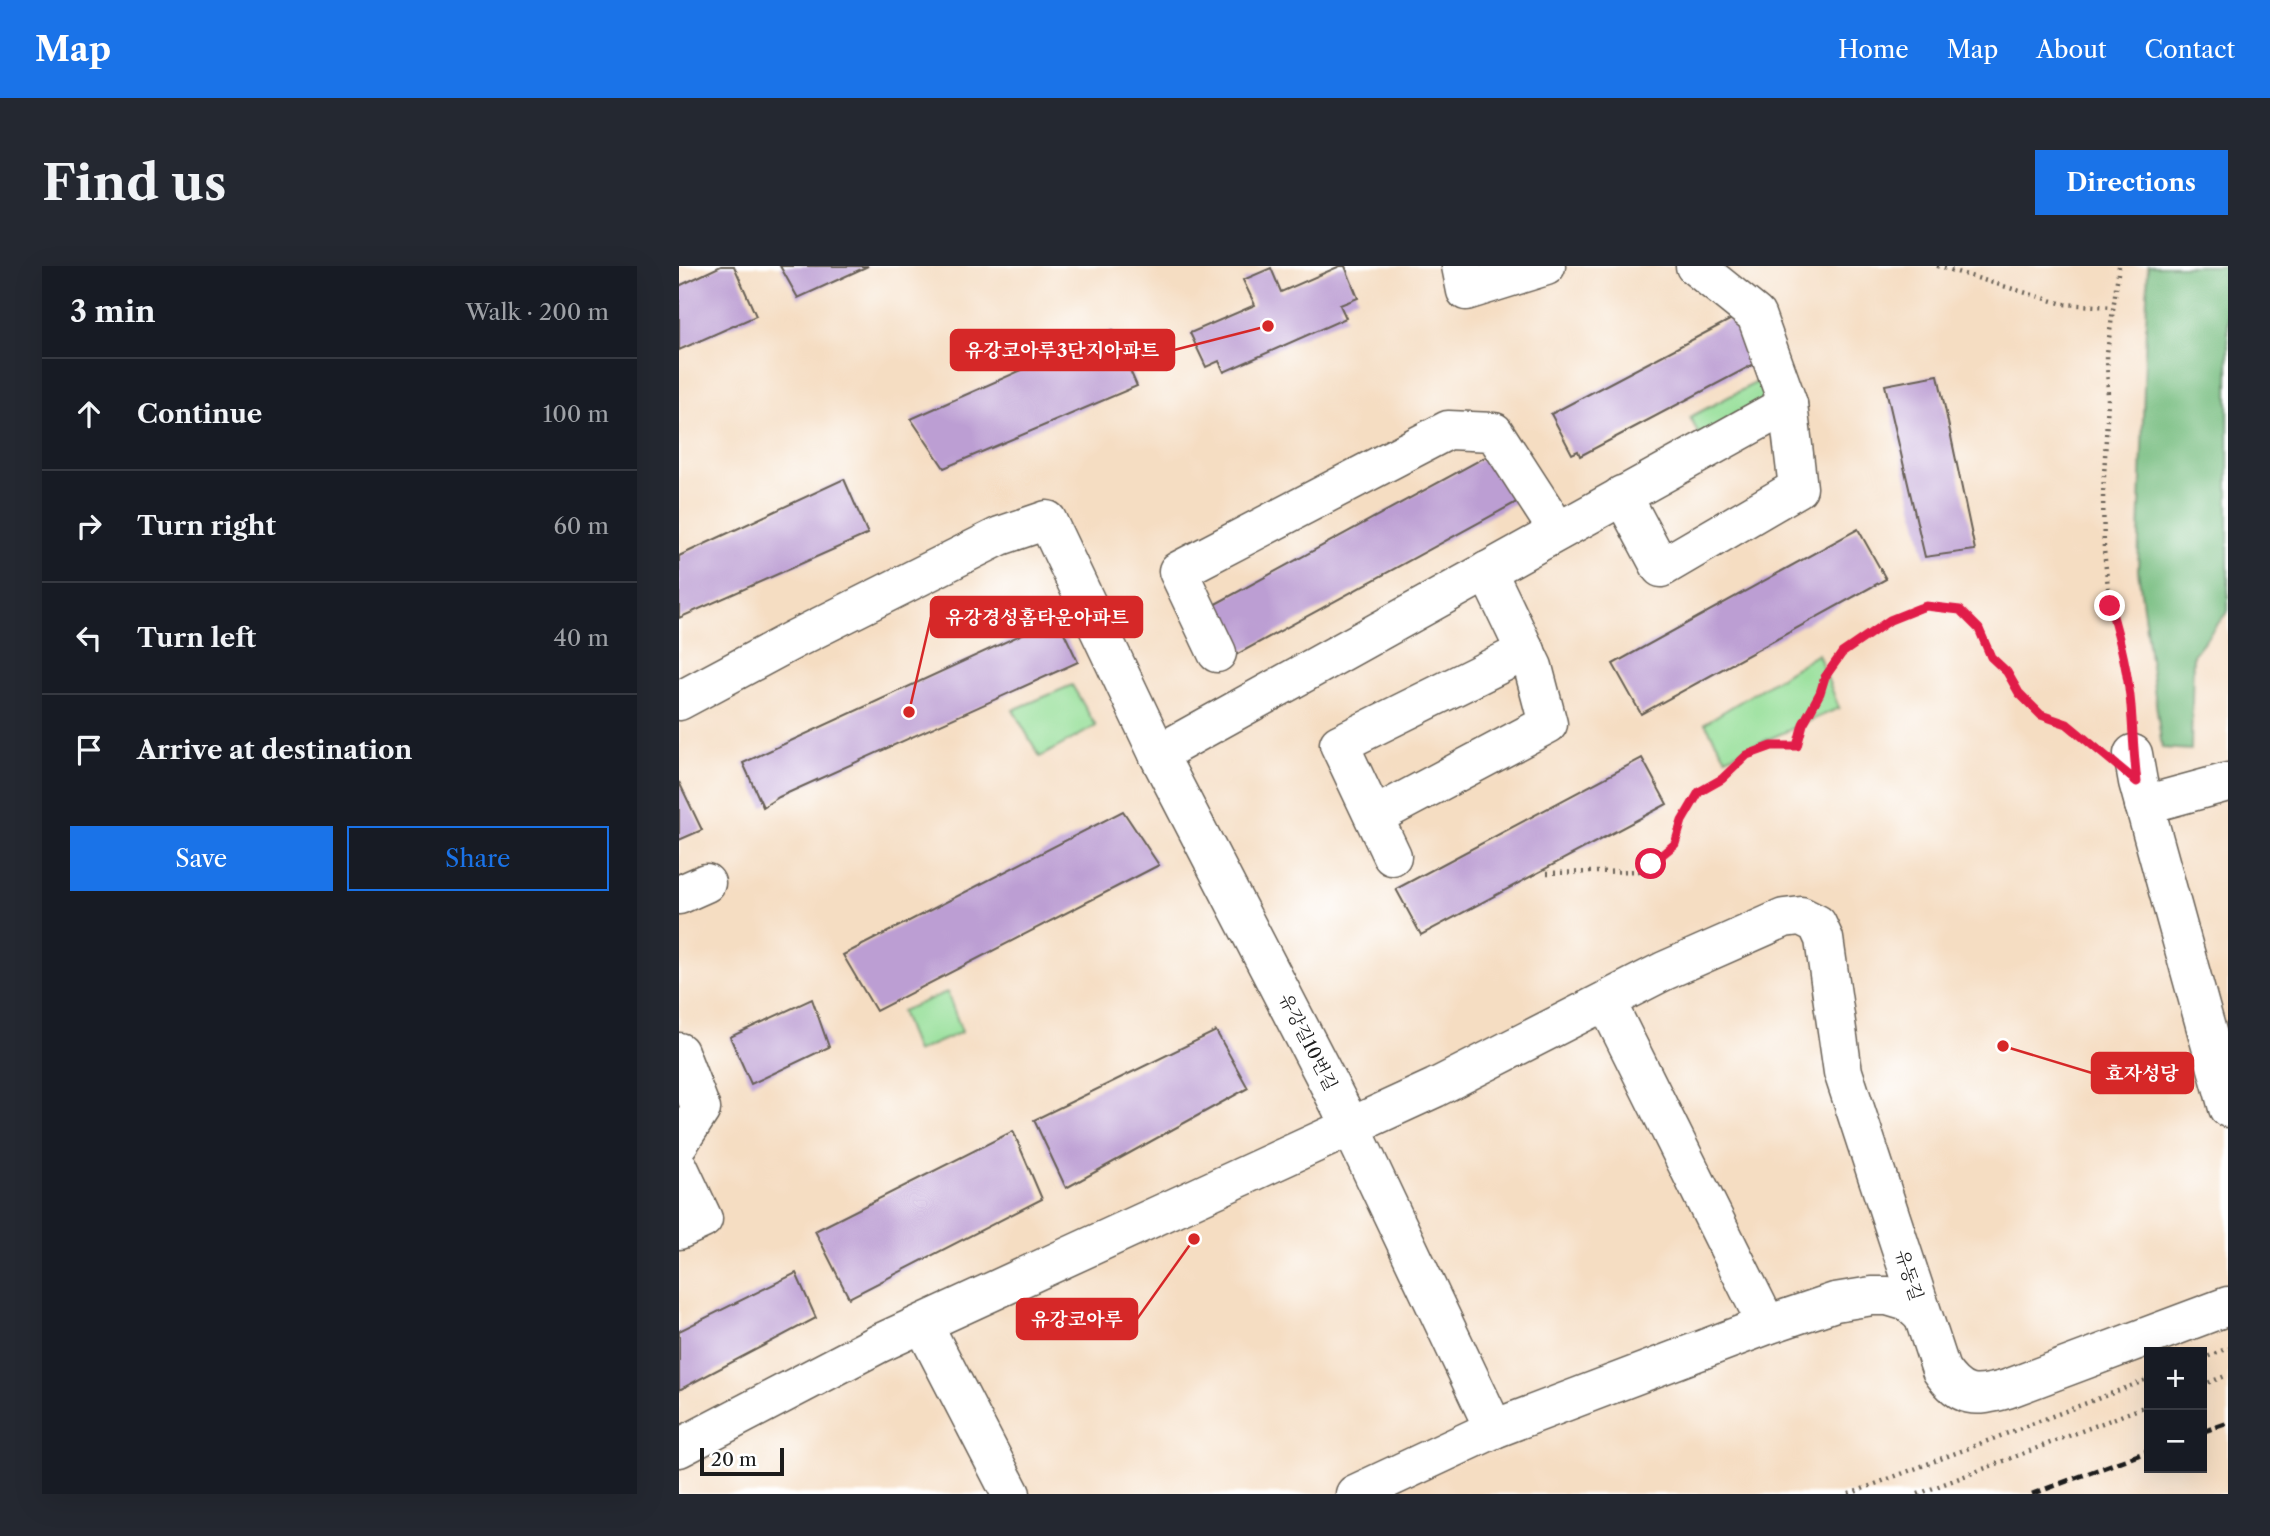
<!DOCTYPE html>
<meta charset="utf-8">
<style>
body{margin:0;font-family:"Libre Caslon Text","Noto Serif KR",serif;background:#242831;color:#f1f3f6}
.controls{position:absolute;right:21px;bottom:21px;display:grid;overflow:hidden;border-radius:0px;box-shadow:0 7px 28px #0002}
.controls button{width:63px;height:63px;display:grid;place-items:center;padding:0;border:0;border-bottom:2px solid #363941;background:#171b24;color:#f1f3f6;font:35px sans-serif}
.scale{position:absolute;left:21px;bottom:18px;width:84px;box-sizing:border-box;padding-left:7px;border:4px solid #1c1c1c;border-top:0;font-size:19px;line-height:24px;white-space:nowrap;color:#1c1c1c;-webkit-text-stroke:5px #fff;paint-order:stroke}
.stop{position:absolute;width:21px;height:21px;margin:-16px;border:5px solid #e11d48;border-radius:50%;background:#fff}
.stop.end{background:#e11d48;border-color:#fff;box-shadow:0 2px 7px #0008}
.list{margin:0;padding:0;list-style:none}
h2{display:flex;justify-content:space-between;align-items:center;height:91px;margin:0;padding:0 28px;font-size:30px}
h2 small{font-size:23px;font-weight:400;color:#9ea1a6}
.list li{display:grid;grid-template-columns:46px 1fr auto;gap:21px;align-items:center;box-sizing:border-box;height:112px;padding:0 28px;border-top:2px solid #363941}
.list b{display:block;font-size:26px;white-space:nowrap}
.list em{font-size:23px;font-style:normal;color:#9ea1a6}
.actions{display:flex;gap:14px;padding:21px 28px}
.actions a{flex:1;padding:16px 0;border:2px solid #1a73e8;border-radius:0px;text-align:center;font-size:24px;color:#1a73e8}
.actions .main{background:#1a73e8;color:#fff}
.icon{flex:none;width:38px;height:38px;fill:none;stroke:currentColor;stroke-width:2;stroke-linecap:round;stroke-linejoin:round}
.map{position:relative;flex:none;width:1549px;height:1228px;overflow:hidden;border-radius:0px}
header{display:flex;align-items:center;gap:42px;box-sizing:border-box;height:98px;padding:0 35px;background:#1a73e8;color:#fff}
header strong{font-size:33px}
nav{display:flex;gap:38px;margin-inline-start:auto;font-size:24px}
.intro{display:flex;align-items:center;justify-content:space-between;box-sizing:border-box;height:168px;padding:0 42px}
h1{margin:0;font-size:49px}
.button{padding:18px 32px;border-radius:0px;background:#1a73e8;color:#fff;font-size:24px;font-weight:700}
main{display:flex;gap:42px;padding:0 42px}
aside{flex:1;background:#171b24;border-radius:0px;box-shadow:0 7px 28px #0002}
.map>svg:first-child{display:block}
.green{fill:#96df99;stroke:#597e5a;stroke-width:2}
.forest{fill:#78be81;stroke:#4a6d4e;stroke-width:2}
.building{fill:#bc9ed3}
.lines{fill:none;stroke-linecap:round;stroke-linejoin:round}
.minor-casing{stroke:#686056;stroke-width:41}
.path{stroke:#686056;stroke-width:4.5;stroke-dasharray:2 5;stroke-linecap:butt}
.minor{stroke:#fff;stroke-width:38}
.rail{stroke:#1c1c1c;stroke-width:5;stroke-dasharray:10 5;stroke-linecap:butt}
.route{stroke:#e11d48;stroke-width:9}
.labels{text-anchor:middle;stroke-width:5;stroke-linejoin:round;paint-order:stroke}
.street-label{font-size:18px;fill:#1c1c1c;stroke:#fff}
.leader{fill:none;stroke:#d62828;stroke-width:2.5}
.callout-dot{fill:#d62828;stroke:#fff;stroke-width:2.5}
.callout{fill:#d62828;stroke:#d62828;stroke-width:2.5}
.callout-label{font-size:19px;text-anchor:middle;font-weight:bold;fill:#fff}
</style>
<header>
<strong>Map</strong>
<nav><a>Home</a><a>Map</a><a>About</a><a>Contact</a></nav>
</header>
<div class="intro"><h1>Find us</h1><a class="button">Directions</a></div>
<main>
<aside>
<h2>3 min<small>Walk · 200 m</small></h2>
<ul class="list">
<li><svg class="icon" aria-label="ahead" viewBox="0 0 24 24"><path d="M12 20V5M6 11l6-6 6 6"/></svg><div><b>Continue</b></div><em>100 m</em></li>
<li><svg class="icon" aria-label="right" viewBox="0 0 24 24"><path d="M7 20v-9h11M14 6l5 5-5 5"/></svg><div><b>Turn right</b></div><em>60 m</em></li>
<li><svg class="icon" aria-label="left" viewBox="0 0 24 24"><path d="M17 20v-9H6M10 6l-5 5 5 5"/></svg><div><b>Turn left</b></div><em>40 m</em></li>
<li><svg class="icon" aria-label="arrive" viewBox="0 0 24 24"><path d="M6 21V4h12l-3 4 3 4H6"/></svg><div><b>Arrive at destination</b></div></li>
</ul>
<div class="actions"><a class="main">Save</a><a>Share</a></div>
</aside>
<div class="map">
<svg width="1549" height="1228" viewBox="0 0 1549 1228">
<rect width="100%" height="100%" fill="#fff"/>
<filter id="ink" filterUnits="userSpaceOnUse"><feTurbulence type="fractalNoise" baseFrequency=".0143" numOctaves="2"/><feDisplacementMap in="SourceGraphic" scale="14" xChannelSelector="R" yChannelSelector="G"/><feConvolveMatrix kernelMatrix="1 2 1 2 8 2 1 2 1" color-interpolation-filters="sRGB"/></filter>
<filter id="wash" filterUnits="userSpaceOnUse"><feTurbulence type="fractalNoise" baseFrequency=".00686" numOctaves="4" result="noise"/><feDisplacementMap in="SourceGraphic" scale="28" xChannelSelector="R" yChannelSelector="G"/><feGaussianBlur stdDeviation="1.57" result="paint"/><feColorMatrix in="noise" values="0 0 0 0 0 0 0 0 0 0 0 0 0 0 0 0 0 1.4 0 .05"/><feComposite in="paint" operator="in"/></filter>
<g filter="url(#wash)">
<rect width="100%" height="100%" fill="#f5ddc2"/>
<!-- green -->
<g class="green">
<polygon points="1080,115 1087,139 1023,175 1011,151"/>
<polygon points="1139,388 1160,442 1047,492 1026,457"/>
<polygon points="393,419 417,460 361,491 334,444"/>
<polygon points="268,726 283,766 237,786 222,745"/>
</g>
<!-- forest -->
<polygon class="forest" points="1469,0 1549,0 1549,345 1514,389 1512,484 1483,482 1459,304"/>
<g id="blocks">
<!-- building -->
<g class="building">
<polygon points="42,0 55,0 77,50 0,84 0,20"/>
<polygon points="101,0 189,0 119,32"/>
<polygon points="661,0 666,0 679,32 661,39 667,52 545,106 540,95 527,101 511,67 576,39 564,14 592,2 602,26"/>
<polygon points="1064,47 1081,95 901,190 899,185 893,188 872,148"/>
<polygon points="433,64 458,120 265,202 232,153"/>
<polygon points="1259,109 1296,284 1246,291 1206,119"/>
<polygon points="819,184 845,232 557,389 531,341"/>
<polygon points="165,213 189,268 0,352 0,290"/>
<polygon points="1179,263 1207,313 962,448 934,398"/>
<polygon points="378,352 399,396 100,531 84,541 64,497"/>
<polygon points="963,492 988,538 742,669 717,623"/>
<polygon points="0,516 23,564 0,574"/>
<polygon points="444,545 480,599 197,745 164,689"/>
<polygon points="133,733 150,781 72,818 51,771"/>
<polygon points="537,765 569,822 387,922 355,854"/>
<polygon points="334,865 363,933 170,1032 136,965"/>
<polygon points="117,1007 137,1052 0,1124 0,1065"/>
</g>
</g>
</g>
<g filter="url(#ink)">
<use href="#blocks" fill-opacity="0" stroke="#686056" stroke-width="2"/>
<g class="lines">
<!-- minor casing -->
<g class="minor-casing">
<g id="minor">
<polyline points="782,0 787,25 867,0"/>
<polyline points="943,229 982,302 1119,222 1109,138"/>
<polyline points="538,387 499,305 769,164 815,166 879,265"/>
<polyline points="0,435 116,373 321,270 368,254 479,488 672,861 815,1163"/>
<polyline points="479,488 1109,138 1077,49 1016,0"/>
<polyline points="1454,488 1459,516 1549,842"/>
<polyline points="1465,539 1549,516"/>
<polyline points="696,550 869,458 854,401 808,305"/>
<polyline points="713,590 660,478 847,385"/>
<polyline points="0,629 27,617"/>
<polyline points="927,735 1088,1059"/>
<polyline points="0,786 22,843 0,877"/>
<polyline points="0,902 24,953 0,964"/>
<polyline points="244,1058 332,1228"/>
<path d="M 0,1182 L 201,1077 L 756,822 L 985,705 L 1105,652 L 1122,650 L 1138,658 L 1145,673 L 1164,806 L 1262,1104 C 1282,1133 1296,1132 1328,1123 L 1549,1040"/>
<polyline points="676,1228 815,1163 1088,1059 1156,1036 1193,1030 1209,1030 1229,1036 1243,1049"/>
</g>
</g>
<!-- path -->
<g class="path">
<polyline points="1258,0 1384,38 1434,41"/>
<polyline points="1440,0 1428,87 1429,134 1424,229 1425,284 1431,340 1443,380 1453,457"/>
<polyline points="868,607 960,605 966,602 996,577 1003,555 1020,526 1043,513 1068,490 1092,480 1118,480 1124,458 1141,427 1146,411 1163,387 1211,354 1241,342 1247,340 1281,344 1300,363 1313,391 1328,406 1340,427 1362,449 1388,458 1423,486"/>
<polyline points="1523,1093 1549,1082"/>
<polyline points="1523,1119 1549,1109"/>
<polyline points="1170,1228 1470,1113"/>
<polyline points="1239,1228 1470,1139"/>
</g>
<!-- minor -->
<use href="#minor" class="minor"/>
<!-- rail -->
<g class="rail">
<polyline points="1523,1166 1549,1157"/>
<polyline points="1353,1228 1470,1185"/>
</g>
</g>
</g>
<g class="lines" filter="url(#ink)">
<!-- route -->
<path class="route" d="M 972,598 L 996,578 L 1003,555 L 1020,526 L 1043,513 L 1068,489 L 1093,480 L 1118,480 L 1124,458 L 1141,427 L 1146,411 L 1163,387 L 1211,354 L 1241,342 L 1247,340 L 1281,344 L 1300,363 L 1312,391 L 1328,406 L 1340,427 L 1362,449 L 1388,458 L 1458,516 C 1455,491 1454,466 1452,440 C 1449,406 1441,373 1431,340"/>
</g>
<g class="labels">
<!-- street labels -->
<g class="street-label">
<text transform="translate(629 776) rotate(63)" y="6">유강길10번길</text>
<text transform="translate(1230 1009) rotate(72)" y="6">유동길</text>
</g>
</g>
<!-- callouts -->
<path class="leader" d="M589 60L495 84M230 446L252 351M1324 780L1413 807M515 973L458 1053"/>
<g class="callout-dot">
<circle cx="589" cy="60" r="7"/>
<circle cx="230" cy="446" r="7"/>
<circle cx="1324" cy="780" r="7"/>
<circle cx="515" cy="973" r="7"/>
</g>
<g class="callout">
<rect x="272" y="64" width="223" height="40" rx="7"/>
<rect x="252" y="331" width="211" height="40" rx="7"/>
<rect x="1413" y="787" width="101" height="40" rx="7"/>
<rect x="338" y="1033" width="120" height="40" rx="7"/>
</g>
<g class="callout-label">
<text x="383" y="91">유강코아루3단지아파트</text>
<text x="358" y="358">유강경성홈타운아파트</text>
<text x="1463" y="814">효자성당</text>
<text x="398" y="1060">유강코아루</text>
</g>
</svg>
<div class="controls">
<button>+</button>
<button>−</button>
</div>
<div class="scale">20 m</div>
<div class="stop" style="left:972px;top:598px"></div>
<div class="stop end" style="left:1431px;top:340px"></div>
</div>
</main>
